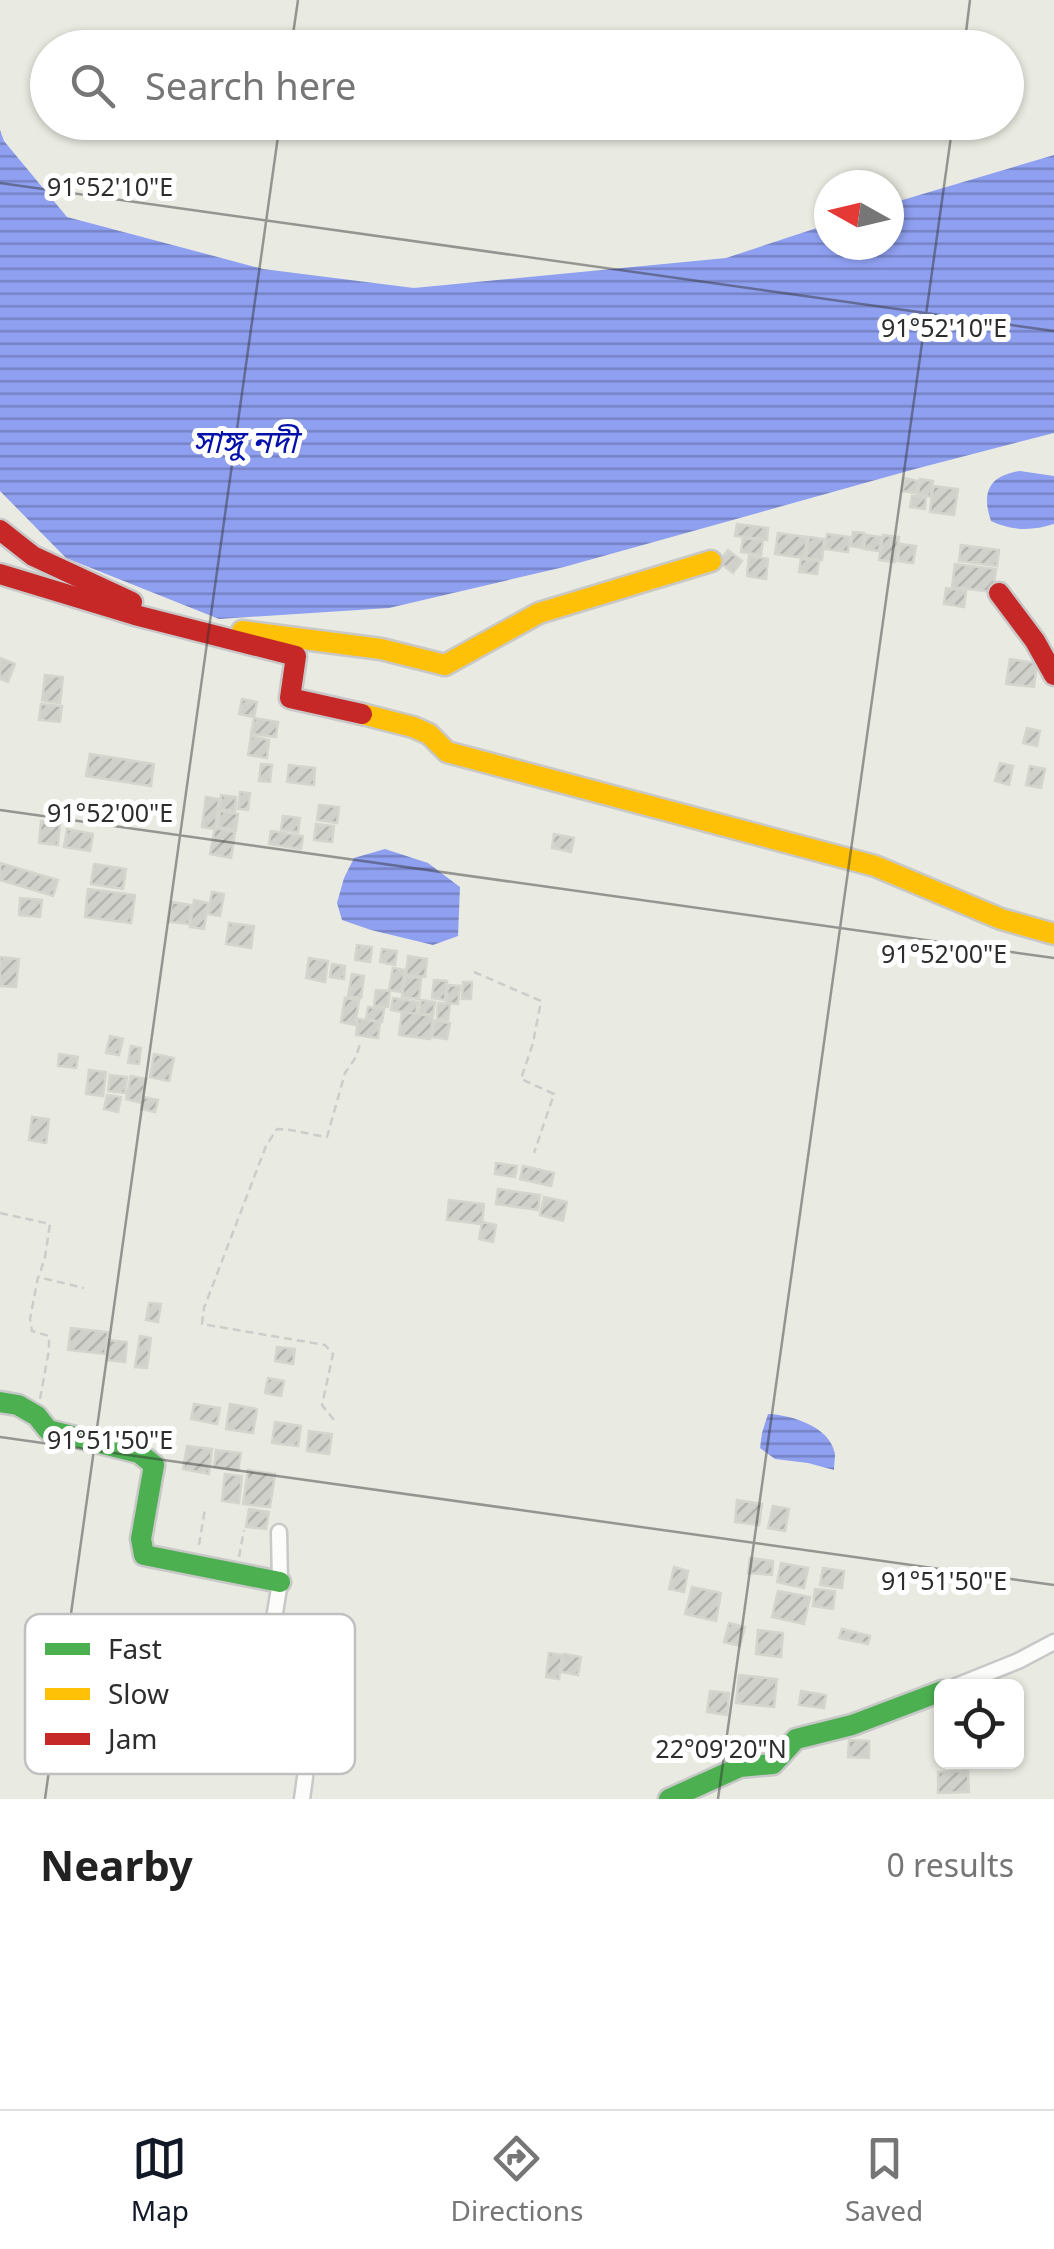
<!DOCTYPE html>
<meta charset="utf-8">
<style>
body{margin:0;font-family:"Noto Sans","Noto Sans Bengali",sans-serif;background:#f2f2f2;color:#222}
.controls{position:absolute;right:30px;bottom:30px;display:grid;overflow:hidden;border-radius:15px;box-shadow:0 2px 8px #0004}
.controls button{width:90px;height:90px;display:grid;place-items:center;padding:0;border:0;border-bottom:2px solid #e0e0e0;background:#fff;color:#222;font:50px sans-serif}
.compass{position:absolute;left:814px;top:170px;width:90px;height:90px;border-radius:50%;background:#fff;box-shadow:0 2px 8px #0004;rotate:278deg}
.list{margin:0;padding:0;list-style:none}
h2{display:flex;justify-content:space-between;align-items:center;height:130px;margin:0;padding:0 40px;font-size:42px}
h2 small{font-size:32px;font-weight:400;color:#767676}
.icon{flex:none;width:55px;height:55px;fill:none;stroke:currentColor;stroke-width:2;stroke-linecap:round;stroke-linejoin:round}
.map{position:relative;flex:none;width:1054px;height:1799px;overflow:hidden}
.search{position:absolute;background:#fff;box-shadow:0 2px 8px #0004;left:30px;right:30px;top:30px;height:110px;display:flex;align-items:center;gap:25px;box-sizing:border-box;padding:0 35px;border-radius:55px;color:#767676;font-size:38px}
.sheet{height:310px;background:#fff}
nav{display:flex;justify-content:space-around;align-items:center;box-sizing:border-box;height:140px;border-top:2px solid #e0e0e0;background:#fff;font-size:28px;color:#767676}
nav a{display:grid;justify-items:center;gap:5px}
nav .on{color:#111827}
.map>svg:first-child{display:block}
.water{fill:url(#water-rules)}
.building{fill:url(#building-hatch);stroke:#d4d6ce;stroke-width:2.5}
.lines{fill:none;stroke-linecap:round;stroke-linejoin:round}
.street-casing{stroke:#c9c8c8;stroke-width:19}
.fast-casing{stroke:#c9c8c8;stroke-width:25}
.slow-casing{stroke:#c9c8c8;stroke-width:25}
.jam-casing{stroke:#c9c8c8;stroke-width:25}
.path{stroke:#cccdcb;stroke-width:2.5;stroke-dasharray:8 5;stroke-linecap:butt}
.street{stroke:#fcfcfb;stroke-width:14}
.fast{stroke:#4caf50;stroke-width:20}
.slow{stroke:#ffc107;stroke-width:20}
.jam{stroke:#c62828;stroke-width:20}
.ticks{fill:none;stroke:#2d2d2d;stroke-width:2.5;stroke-opacity:0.45}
.labels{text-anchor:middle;stroke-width:10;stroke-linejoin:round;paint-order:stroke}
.water-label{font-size:32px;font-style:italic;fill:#0310aa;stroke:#fff}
.key{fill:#fff;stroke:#c0c0c0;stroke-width:2.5}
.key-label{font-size:28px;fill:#2d2d2d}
.ticks-label{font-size:25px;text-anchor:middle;fill:#2d2d2d;stroke:#fff;stroke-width:10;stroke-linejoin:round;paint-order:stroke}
</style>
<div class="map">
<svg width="1054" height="1799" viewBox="0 0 1054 1799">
<defs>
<pattern id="water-rules" width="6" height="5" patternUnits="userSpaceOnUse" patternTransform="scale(2.5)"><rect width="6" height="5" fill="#90a0f1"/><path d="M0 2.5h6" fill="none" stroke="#7683c4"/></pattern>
<pattern id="building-hatch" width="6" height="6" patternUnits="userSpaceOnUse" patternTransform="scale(2.5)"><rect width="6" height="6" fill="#d0d1cb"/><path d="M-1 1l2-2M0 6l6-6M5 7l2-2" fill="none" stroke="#b3b4af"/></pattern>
</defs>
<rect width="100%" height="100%" fill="#e9ebe2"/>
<!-- water -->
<g class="water">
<polygon points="0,130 4,141 67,217 263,269 414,288 726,258 829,224 829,245 889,245 889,204 1054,155 1054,433 915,469 564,567 389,608 219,619 66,558 0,491"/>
<path d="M 1020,471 L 1054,476 L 1054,524 C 1032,531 1012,531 991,521 C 981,492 989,476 1020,471 Z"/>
<polygon points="385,849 428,863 460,887 458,936 433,945 371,930 342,920 337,903 344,878 354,858"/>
<path d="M 768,1414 C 791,1415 830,1426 835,1454 C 835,1459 834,1465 834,1470 L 808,1463 L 775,1459 L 760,1448 L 762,1433 Z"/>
</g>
<!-- building -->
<g class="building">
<polygon points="904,478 918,481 916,493 902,491"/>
<polygon points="920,479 933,481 931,497 918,494"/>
<polygon points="933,486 958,489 954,515 930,512"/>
<polygon points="912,496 926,497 925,509 910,507"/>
<polygon points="737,524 768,528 767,540 735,536"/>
<polygon points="853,532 864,533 862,548 851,546"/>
<polygon points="778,533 807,537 804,558 775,554"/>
<polygon points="827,534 850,537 848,552 825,549"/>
<polygon points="866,535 881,537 879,551 864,549"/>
<polygon points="883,535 899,537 895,562 879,560"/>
<polygon points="809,537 824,539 822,560 806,558"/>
<polygon points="743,538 763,540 761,555 741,552"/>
<polygon points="900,544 916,546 913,563 898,561"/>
<polygon points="961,545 999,550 997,566 959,561"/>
<polygon points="728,550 742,561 733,573 719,562"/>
<polygon points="749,556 768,559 766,579 747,576"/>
<polygon points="801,559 819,561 817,574 799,572"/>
<polygon points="955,564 996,569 993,592 952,587"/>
<polygon points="946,588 966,591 964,607 944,604"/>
<polygon points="0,658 15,664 8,682 0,679"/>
<polygon points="1010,659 1037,663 1034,687 1006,684"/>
<polygon points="45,675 63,677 60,703 42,701"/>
<polygon points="242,699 257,702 254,717 239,714"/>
<polygon points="41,704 62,706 60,722 39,720"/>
<polygon points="254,718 278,722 276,737 251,734"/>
<polygon points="1027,728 1040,731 1037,746 1023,743"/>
<polygon points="251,736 269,740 267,758 248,755"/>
<polygon points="90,754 154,764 151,786 86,776"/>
<polygon points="1000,763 1013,766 1009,785 995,781"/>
<polygon points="261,764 272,765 270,782 259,781"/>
<polygon points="289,765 315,768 314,785 287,782"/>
<polygon points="1030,766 1045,769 1041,788 1026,785"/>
<polygon points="240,792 250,793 248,810 238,809"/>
<polygon points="221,795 236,797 235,811 220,809"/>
<polygon points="206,797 219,799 215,829 202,827"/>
<polygon points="319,805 339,807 337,823 317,820"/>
<polygon points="220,811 238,814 236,830 218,827"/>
<polygon points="283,816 300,818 298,832 281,830"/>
<polygon points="41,821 60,823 58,845 39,843"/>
<polygon points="316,824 334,826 332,842 314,840"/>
<polygon points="215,828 235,832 231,858 210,854"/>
<polygon points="67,829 93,834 90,851 64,847"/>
<polygon points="271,831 303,836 301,849 269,844"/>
<polygon points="554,834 574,838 571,852 552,848"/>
<polygon points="0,863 58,880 53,896 0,880"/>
<polygon points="94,864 126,869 123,889 91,884"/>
<polygon points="88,889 135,895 131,923 85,917"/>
<polygon points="212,892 224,894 220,916 208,914"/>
<polygon points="20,898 42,900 40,917 19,915"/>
<polygon points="194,900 208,903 204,929 190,927"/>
<polygon points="172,902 191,905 189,924 169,922"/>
<polygon points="229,923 254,926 251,948 226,944"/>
<polygon points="357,945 372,947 370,962 355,960"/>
<polygon points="382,949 397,951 395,965 380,962"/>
<polygon points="408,956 427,959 425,977 406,975"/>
<polygon points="0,957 19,959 16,987 0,986"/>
<polygon points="309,958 328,961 325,982 306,978"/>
<polygon points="332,964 345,966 344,979 330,977"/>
<polygon points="393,968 405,970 401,992 389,990"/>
<polygon points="352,974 364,976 361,998 348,996"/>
<polygon points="405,976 421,978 419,999 402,997"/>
<polygon points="434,980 447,981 445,1000 432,998"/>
<polygon points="463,982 472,982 471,999 462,999"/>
<polygon points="448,985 460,986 458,1004 446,1003"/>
<polygon points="376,990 390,991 388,1007 374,1006"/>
<polygon points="345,998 359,1000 355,1025 341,1022"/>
<polygon points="393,998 418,1002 416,1014 391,1010"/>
<polygon points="421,1000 435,1002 433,1015 419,1013"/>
<polygon points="438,1003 450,1004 448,1020 437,1019"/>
<polygon points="368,1007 384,1009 382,1022 366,1019"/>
<polygon points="402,1012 433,1016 430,1039 399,1035"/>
<polygon points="358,1019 380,1022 378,1038 356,1035"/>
<polygon points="435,1021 450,1023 447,1039 432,1037"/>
<polygon points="110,1036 123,1039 119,1055 106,1053"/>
<polygon points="131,1046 141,1048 139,1064 128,1063"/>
<polygon points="59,1054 78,1057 76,1068 58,1066"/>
<polygon points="154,1054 174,1058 169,1081 150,1077"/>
<polygon points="89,1070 106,1072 103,1096 86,1094"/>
<polygon points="110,1075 127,1077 125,1093 108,1091"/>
<polygon points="131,1076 146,1079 141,1103 126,1099"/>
<polygon points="107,1095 121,1097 118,1112 104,1109"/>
<polygon points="143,1097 158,1100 155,1112 141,1109"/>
<polygon points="32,1117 49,1119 46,1143 29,1140"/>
<polygon points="496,1163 517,1166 515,1177 495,1174"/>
<polygon points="523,1166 554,1173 551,1186 520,1179"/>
<polygon points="498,1189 540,1195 538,1210 496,1204"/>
<polygon points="544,1197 567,1202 563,1221 540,1215"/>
<polygon points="449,1200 484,1204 482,1224 447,1220"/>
<polygon points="482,1222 496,1225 493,1242 479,1239"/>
<polygon points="149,1303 161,1304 158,1322 146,1320"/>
<polygon points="71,1328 108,1332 105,1354 68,1350"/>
<polygon points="140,1336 151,1338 147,1368 135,1367"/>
<polygon points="109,1340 127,1342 125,1362 107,1360"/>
<polygon points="277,1347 295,1349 293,1364 275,1361"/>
<polygon points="268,1378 284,1381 281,1396 265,1393"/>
<polygon points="194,1404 220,1408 217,1424 191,1419"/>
<polygon points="230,1404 257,1409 253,1433 226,1429"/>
<polygon points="275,1422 301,1426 298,1446 272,1443"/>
<polygon points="309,1431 332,1434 329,1454 307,1451"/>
<polygon points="187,1446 212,1449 209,1474 183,1469"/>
<polygon points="216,1450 241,1453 238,1471 214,1467"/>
<polygon points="248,1470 275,1474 270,1507 243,1504"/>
<polygon points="225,1474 242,1476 239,1503 222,1501"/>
<polygon points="737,1500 762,1504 759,1525 735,1522"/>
<polygon points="773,1506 789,1509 785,1531 768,1528"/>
<polygon points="249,1509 269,1512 266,1529 246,1527"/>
<polygon points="750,1558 773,1561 772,1575 748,1573"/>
<polygon points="781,1563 808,1568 804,1588 777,1582"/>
<polygon points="674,1567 688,1571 684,1592 669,1589"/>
<polygon points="823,1568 844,1571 842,1588 820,1585"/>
<polygon points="692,1587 721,1593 716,1621 685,1614"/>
<polygon points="815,1589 835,1591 833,1609 813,1606"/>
<polygon points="778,1591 810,1597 804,1624 772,1617"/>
<polygon points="729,1623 745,1627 740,1646 724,1642"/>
<polygon points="842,1629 870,1636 868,1644 839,1638"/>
<polygon points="758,1630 783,1633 781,1657 756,1654"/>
<polygon points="549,1653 562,1655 559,1679 546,1677"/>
<polygon points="564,1654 581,1657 578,1675 561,1672"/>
<polygon points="739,1675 777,1679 774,1707 736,1703"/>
<polygon points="710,1691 729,1693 727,1715 707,1712"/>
<polygon points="801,1691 826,1695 824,1708 799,1705"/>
<polygon points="849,1740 869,1741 869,1758 848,1757"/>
<polygon points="968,1771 969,1792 938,1793 938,1772"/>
</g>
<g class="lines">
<!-- street casing -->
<g class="street-casing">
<g id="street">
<polyline points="279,1532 280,1582 273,1625 278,1633 316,1639 323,1646 302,1799"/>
<polyline points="956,1686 1018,1661 1054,1642"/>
</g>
</g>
<!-- fast casing -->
<g class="fast-casing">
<g id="fast">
<polyline points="0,1402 18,1405 37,1416 48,1430 139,1453 154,1465 141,1539 144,1555 280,1582"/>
<polyline points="669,1799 740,1767 773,1764 796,1739 852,1725 942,1691"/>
</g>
</g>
<!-- slow casing -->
<g class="slow-casing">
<g id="slow">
<polyline points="242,631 381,649 445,665 539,613 711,561"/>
<polyline points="362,714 413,727 429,734 447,752 875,866 1001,919 1054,934"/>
</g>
</g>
<!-- jam casing -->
<g class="jam-casing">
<g id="jam">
<polyline points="0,530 33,556 132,602"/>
<polyline points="0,574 135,615 296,656 290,698 362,714"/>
<polyline points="999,593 1035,641 1054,675"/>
</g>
</g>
<!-- path -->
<g class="path">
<polyline points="474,972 541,1001 533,1043 521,1079 554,1094 534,1153"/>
<polyline points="0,1213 50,1224 45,1257 39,1276"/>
<polyline points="40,1399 49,1350 49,1336 32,1331 30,1319 38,1277 84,1288"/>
<path d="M 334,1420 L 322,1405 L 333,1354 L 325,1345 L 202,1324 L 204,1308 L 266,1146 L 277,1129 C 295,1129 310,1135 327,1137 L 345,1073 L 356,1057 L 360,1044"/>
<polyline points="199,1545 205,1509"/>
<polyline points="239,1557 244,1530"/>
</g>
<!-- street -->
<use href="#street" class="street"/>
<!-- fast -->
<use href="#fast" class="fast"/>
<!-- slow -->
<use href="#slow" class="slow"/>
<!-- jam -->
<use href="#jam" class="jam"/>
</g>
<!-- ticks -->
<path class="ticks" d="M 291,48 L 298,0M 964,48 L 970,0M 0,183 L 1054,331M 0,810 L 1054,958M 0,1437 L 1054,1585M 45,1799 L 280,122M 718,1799 L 953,122"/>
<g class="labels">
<!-- water labels -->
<g class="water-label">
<text x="245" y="453">সাঙ্গু নদী</text>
</g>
</g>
<!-- legend -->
<rect x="25" y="1614" width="330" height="160" rx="15" class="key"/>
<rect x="45" y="1643" width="45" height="12" fill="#4caf50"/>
<rect x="45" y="1688" width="45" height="12" fill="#ffc107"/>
<rect x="45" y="1733" width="45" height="12" fill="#c62828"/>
<g class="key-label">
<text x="108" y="1659">Fast</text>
<text x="108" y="1704">Slow</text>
<text x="108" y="1749">Jam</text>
</g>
<g class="ticks-label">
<text x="110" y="196">91°52'10"E</text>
<text x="944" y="337">91°52'10"E</text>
<text x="110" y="822">91°52'00"E</text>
<text x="944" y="963">91°52'00"E</text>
<text x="110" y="1449">91°51'50"E</text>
<text x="944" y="1590">91°51'50"E</text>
<text x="721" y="1758">22°09'20"N</text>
</g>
</svg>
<div class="controls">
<button><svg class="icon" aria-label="locate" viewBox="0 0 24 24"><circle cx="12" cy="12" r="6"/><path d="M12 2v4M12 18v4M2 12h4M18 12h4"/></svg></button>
</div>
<svg class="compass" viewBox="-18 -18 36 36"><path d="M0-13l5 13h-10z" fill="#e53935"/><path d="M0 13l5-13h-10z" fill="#767676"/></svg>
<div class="search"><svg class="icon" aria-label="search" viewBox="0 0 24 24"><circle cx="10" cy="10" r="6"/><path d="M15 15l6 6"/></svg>Search here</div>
</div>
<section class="sheet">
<h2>Nearby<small>0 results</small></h2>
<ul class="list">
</ul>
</section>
<nav>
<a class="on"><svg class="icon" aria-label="map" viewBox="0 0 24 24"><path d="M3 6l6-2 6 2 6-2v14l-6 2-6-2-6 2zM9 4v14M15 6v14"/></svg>Map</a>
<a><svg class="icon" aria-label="directions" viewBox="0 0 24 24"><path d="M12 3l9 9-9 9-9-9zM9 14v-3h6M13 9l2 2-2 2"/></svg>Directions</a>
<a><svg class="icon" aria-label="saved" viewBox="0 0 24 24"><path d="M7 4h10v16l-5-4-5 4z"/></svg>Saved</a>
</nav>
